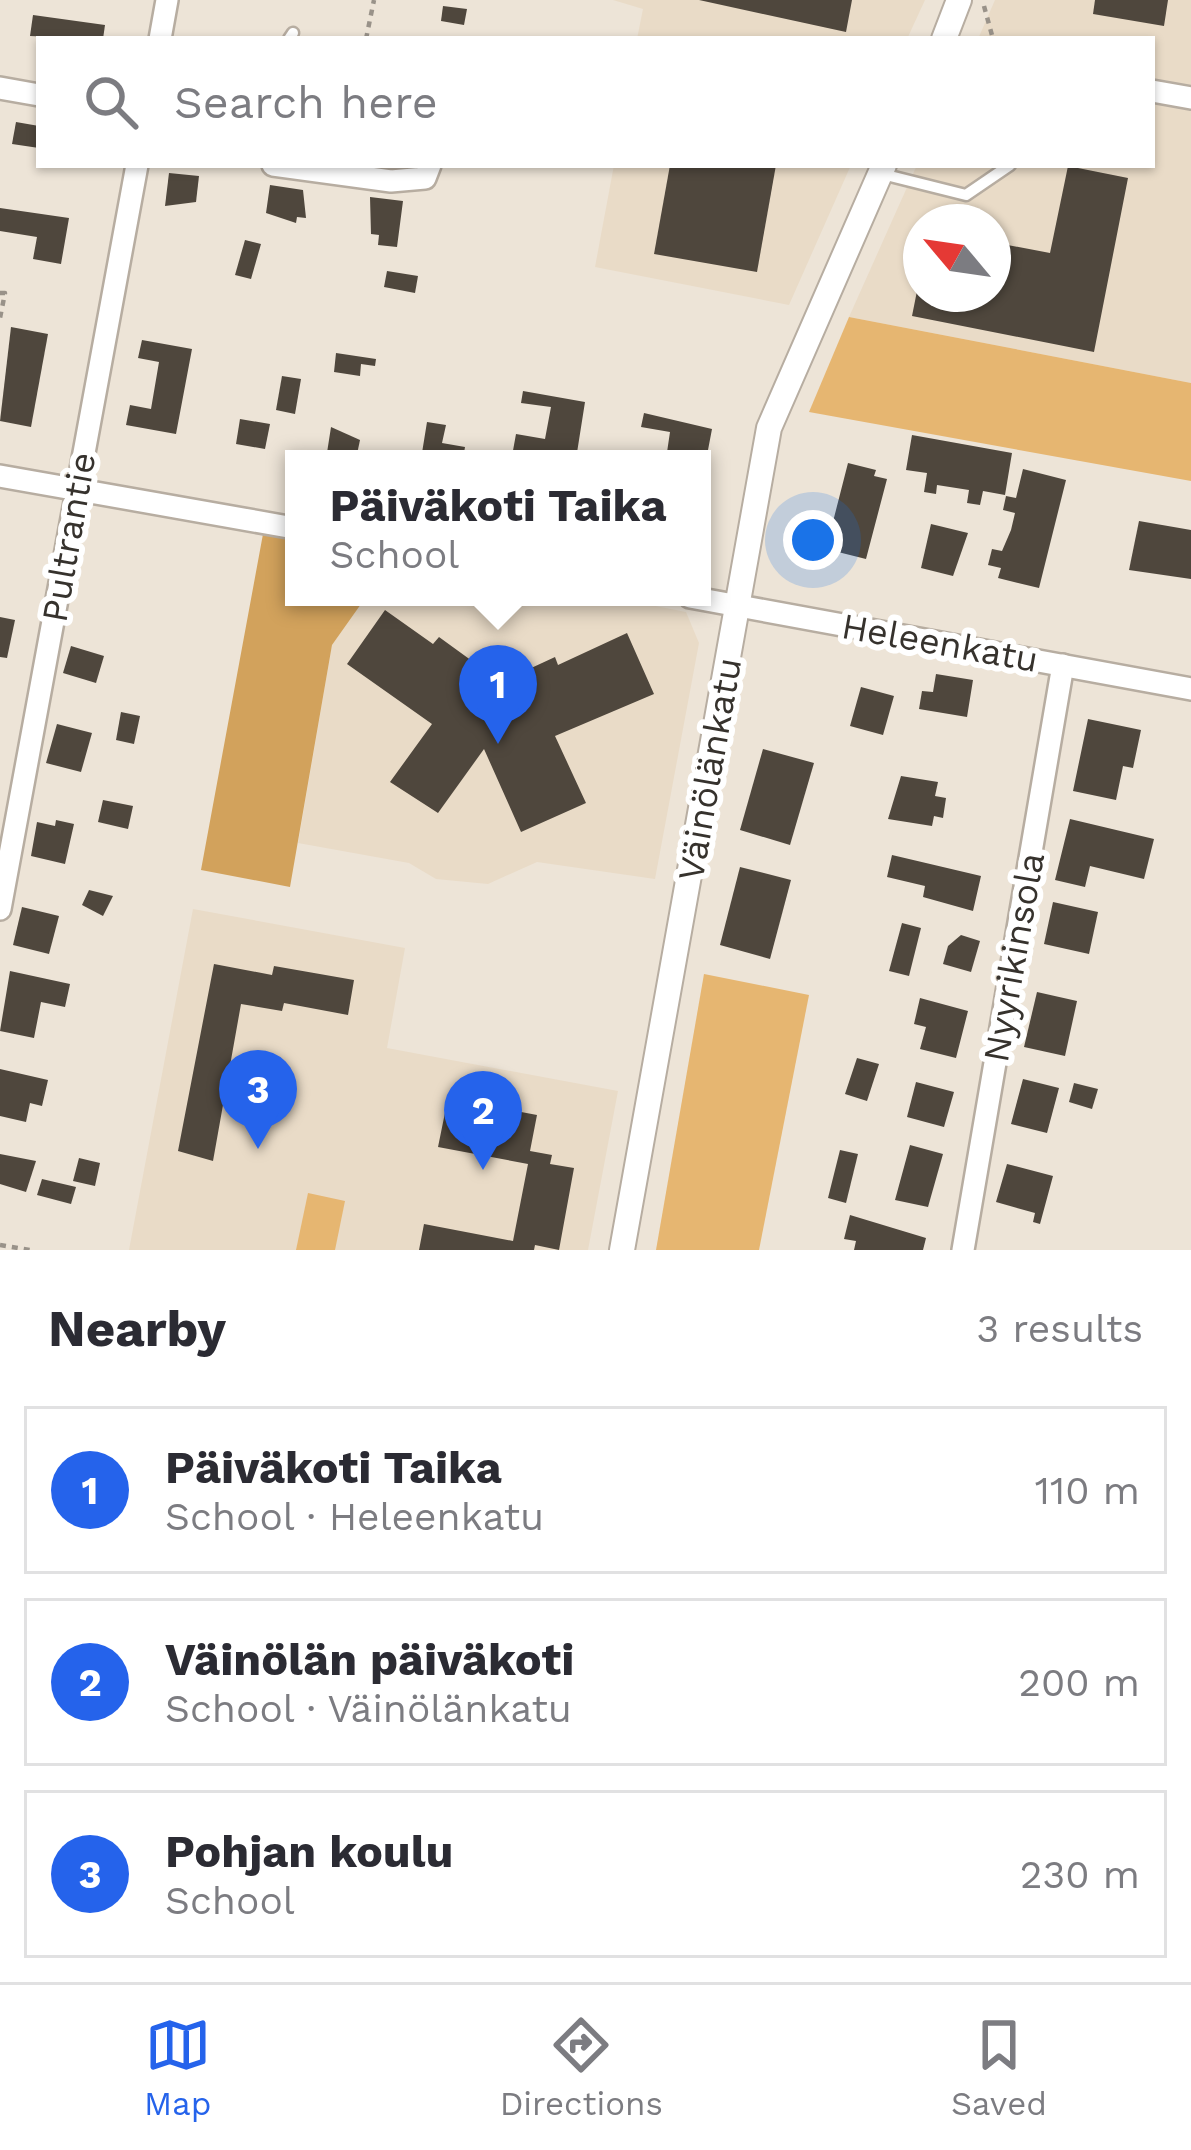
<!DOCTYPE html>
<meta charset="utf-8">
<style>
body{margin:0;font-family:"Work Sans",sans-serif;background:#f7f7f7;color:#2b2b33}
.compass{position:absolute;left:903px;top:204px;width:108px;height:108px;border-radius:50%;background:#fff;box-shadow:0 3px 9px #0004;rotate:299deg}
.you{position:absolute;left:813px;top:540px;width:42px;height:42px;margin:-30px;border:9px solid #fff;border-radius:50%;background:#1a73e8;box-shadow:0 0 0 18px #1a73e833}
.badge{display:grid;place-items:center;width:78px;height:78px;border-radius:50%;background:#2563eb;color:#fff;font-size:39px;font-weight:700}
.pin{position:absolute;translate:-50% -99px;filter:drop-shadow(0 3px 6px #0008)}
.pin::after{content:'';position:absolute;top:63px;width:42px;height:36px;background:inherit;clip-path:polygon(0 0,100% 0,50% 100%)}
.popup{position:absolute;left:285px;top:450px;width:426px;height:156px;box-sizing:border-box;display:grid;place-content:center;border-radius:0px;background:#fff;filter:drop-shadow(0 3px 9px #0005);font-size:39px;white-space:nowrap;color:#7c7c81}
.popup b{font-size:45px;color:#2b2b33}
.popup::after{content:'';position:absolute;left:50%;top:100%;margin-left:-24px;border:24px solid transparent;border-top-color:#fff}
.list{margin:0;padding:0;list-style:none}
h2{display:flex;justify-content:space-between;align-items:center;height:156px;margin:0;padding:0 48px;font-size:51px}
h2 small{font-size:39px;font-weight:400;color:#7c7c81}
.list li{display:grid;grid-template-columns:78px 1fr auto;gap:36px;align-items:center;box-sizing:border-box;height:168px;margin:0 24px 24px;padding:0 24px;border:3px solid #e1e1e2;border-radius:0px}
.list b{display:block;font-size:45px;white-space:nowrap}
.list p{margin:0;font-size:39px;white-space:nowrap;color:#7c7c81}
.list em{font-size:39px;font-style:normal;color:#7c7c81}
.icon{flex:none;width:66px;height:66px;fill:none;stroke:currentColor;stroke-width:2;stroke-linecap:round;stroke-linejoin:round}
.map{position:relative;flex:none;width:1191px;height:1250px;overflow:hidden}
.search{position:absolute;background:#fff;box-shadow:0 3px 9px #0004;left:36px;right:36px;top:36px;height:132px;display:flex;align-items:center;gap:30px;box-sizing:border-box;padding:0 42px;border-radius:0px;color:#7c7c81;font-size:45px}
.sheet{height:732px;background:#fff}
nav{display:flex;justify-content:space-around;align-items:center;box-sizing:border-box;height:168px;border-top:3px solid #e1e1e2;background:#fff;font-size:33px;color:#7c7c81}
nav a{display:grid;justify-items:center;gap:6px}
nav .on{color:#2563eb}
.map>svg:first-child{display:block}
.built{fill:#e9dbc7;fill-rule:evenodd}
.green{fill:#e6b671}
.forest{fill:#d2a25c}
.building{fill:#4f473d}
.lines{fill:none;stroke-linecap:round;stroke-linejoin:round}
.service-casing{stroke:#b7ada1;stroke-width:15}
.minor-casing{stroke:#b7ada1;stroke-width:26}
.tertiary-casing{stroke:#b7ada1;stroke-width:28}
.path{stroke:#999289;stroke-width:4.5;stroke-dasharray:6 6;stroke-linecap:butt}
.service{stroke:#fff;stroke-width:10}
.minor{stroke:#fff;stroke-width:21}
.tertiary{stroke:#fff;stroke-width:24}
.labels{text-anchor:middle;stroke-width:12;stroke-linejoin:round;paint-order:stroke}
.street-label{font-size:36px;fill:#36322d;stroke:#fff}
</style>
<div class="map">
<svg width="1191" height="1250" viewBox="0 0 1191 1250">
<rect width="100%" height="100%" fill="#ede4d7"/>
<!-- built -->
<g class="built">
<polygon points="613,0 925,0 907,39 637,39 643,9"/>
<path d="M 995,0 L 1191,0 L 1191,383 L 849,317 L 917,165 L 1152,165 L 1152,39 L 978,39 ZM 921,222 L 993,222 L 993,294 L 921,294 Z"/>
<polygon points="614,165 851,165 789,305 595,267"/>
<polygon points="366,597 610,597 686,612 699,643 655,879 537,862 488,884 436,879 409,863 298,843 332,645"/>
<polygon points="193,909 405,948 387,1048 618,1091 588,1250 129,1250"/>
</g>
<!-- green -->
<g class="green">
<polygon points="849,317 1191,383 1191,481 809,412"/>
<polygon points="704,974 809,995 759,1250 656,1250"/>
<polygon points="308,1193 345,1201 335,1250 296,1250"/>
</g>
<!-- forest -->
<polygon class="forest" points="263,534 294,539 294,597 366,597 332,645 290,887 201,870"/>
<!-- building -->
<g class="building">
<polygon points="699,0 852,0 846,32"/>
<polygon points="1095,0 1168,0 1164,26 1093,14"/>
<polygon points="443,6 467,9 464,25 441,21"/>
<polygon points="33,15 105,25 103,39 30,36"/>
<polygon points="16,122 39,126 39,148 12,144"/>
<polygon points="670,165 776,165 757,272 654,254"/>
<polygon points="1068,166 1128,178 1094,352 912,316 919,281 921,294 993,294 997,243 1050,253"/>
<polygon points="169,173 199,176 196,202 165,206"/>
<polygon points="270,185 303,190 306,218 297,217 296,223 266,213"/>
<polygon points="370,197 403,201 397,247 378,245 379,235 371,234"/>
<polygon points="0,208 69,218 61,264 33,259 37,237 0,231"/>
<polygon points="245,240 261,244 251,279 235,275"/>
<polygon points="387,271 418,276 415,293 384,287"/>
<polygon points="11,327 48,334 31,427 0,421"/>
<polygon points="142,340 192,349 176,434 126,425 130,405 151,409 159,362 138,358"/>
<polygon points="336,353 376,359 375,366 361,364 360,376 334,372"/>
<polygon points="282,376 301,379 295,414 276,410"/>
<polygon points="523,391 585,402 576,459 512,456 516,434 545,439 551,407 521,403"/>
<polygon points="644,413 712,429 704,471 702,459 666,459 670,432 641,427"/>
<polygon points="240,419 270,424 265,449 236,444"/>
<polygon points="427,422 446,425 442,443 465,447 463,459 421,459"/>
<polygon points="331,427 360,440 356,459 326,459"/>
<polygon points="912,435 1012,453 1005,495 983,491 980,505 967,503 969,490 937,485 936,494 924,492 927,473 906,470"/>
<polygon points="848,463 876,470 874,476 887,479 866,559 826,549"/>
<polygon points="1023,469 1066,480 1039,588 998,578 1001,568 988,565 992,549 1002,551 1011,530 1015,513 1003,510 1006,496 1016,498"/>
<polygon points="1139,521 1191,530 1191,579 1129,570"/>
<polygon points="931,524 968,533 953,576 921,568"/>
<polygon points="385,610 433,644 439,637 501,682 555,657 558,665 627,633 654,694 555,736 586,803 521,832 484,749 438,813 390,782 432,724 347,664"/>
<polygon points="0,617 15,620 7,658 0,657"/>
<polygon points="71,646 104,656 96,683 63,673"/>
<polygon points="936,674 973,680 967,717 919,709 922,691 933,692"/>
<polygon points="861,687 894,696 883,735 850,726"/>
<polygon points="121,712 140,716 134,744 116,740"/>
<polygon points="1088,719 1141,730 1133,768 1123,766 1116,800 1073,791"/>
<polygon points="57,724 92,733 81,772 46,763"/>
<polygon points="763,749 814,763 790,845 740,830"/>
<polygon points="901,776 938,782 935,796 946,798 943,818 934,816 932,826 888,819"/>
<polygon points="103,800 133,806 128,829 98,822"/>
<polygon points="1070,819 1154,839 1144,879 1090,866 1085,887 1055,880"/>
<polygon points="56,820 74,824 65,864 31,856 37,822 55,826"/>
<polygon points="892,855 981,876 973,911 923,897 925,886 887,877"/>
<polygon points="740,867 791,880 770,959 720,945"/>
<polygon points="89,890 113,896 103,916 82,905"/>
<polygon points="1053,902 1098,912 1089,954 1044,944"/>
<polygon points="22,907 59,916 49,954 13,945"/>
<polygon points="902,923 921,928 909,976 889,971"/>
<polygon points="961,935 980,941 971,972 943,964 948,946"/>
<polygon points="214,964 272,975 274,966 354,980 348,1015 284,1003 282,1011 241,1004 213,1161 178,1151"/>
<polygon points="10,971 70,984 65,1007 41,1002 34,1038 0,1031"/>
<polygon points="1037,992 1077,1001 1065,1056 1024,1047"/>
<polygon points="920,998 968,1011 956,1058 920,1049 926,1027 914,1024"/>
<polygon points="857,1058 879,1064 867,1101 845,1094"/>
<polygon points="0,1069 48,1080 42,1106 30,1103 26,1122 0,1116"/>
<polygon points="1023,1079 1059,1088 1047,1133 1011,1124"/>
<polygon points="916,1082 954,1092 944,1127 907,1117"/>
<polygon points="1074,1083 1098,1089 1092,1109 1069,1102"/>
<polygon points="448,1098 537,1115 530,1151 552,1155 550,1164 574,1168 559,1250 535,1245 534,1250 419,1250 424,1224 513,1241 528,1164 438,1147"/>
<polygon points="910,1145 943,1154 928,1207 895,1200"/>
<polygon points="840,1150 858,1154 846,1203 828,1198"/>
<polygon points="0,1154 36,1161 26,1192 0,1184"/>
<polygon points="79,1158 100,1163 95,1186 73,1181"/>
<polygon points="1007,1164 1053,1176 1040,1224 1033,1222 1035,1213 996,1202"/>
<polygon points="42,1179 76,1187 71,1204 37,1195"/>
<polygon points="850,1215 926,1238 923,1250 854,1250 856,1241 844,1239"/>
</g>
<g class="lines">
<!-- service casing -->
<g class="service-casing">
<g id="service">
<polyline points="289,39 293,33"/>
<polyline points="882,174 966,195 1010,165"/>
</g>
</g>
<!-- minor casing -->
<g class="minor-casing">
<g id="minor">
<polyline points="160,39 167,0"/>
<polyline points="0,88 39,95"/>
<polyline points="1152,91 1191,98"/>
<polyline points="273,165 391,181 425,178 430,165"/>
<polyline points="0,476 294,528"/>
<polyline points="690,597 1191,689"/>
<polyline points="0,909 137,165"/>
<polyline points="963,1250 1063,665"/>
</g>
</g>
<!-- tertiary casing -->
<g class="tertiary-casing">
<g id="tertiary">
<polyline points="944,39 959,0"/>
<polyline points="622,1250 769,428 884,165"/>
</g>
</g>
<!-- path -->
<g class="path">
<polyline points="984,6 993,39"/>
<polyline points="366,39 374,0"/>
<polyline points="0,293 5,293 0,318"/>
<polyline points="0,1245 30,1250"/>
</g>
<!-- service -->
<use href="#service" class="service"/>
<!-- minor -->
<use href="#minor" class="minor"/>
<!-- tertiary -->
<use href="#tertiary" class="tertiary"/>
</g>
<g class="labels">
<!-- street labels -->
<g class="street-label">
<text transform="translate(68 537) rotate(-80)" y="13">Pultrantie</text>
<text transform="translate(940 642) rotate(10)" y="13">Heleenkatu</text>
<text transform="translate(709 769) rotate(-80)" y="13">Väinölänkatu</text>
<text transform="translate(1013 957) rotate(-80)" y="13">Nyyrikinsola</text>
</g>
</g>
</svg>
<svg class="compass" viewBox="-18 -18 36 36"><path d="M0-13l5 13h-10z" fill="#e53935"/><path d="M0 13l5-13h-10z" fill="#7c7c81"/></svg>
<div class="you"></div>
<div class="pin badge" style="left:498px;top:744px">1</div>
<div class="popup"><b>Päiväkoti Taika</b>School</div>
<div class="pin badge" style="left:483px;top:1170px">2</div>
<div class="pin badge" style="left:258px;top:1149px">3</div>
<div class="search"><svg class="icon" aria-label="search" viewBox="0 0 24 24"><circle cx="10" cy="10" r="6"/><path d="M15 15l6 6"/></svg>Search here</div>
</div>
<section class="sheet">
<h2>Nearby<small>3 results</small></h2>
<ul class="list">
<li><span class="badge">1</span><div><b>Päiväkoti Taika</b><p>School · Heleenkatu</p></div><em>110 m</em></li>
<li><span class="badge">2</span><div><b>Väinölän päiväkoti</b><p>School · Väinölänkatu</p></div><em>200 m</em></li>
<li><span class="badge">3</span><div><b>Pohjan koulu</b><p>School</p></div><em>230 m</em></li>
</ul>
</section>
<nav>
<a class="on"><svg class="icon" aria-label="map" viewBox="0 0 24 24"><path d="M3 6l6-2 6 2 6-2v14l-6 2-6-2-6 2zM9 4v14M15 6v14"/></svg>Map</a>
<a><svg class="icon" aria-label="directions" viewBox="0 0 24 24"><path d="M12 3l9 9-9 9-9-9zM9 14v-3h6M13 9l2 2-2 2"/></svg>Directions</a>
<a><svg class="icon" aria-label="saved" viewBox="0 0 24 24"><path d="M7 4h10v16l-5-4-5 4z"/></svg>Saved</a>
</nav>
